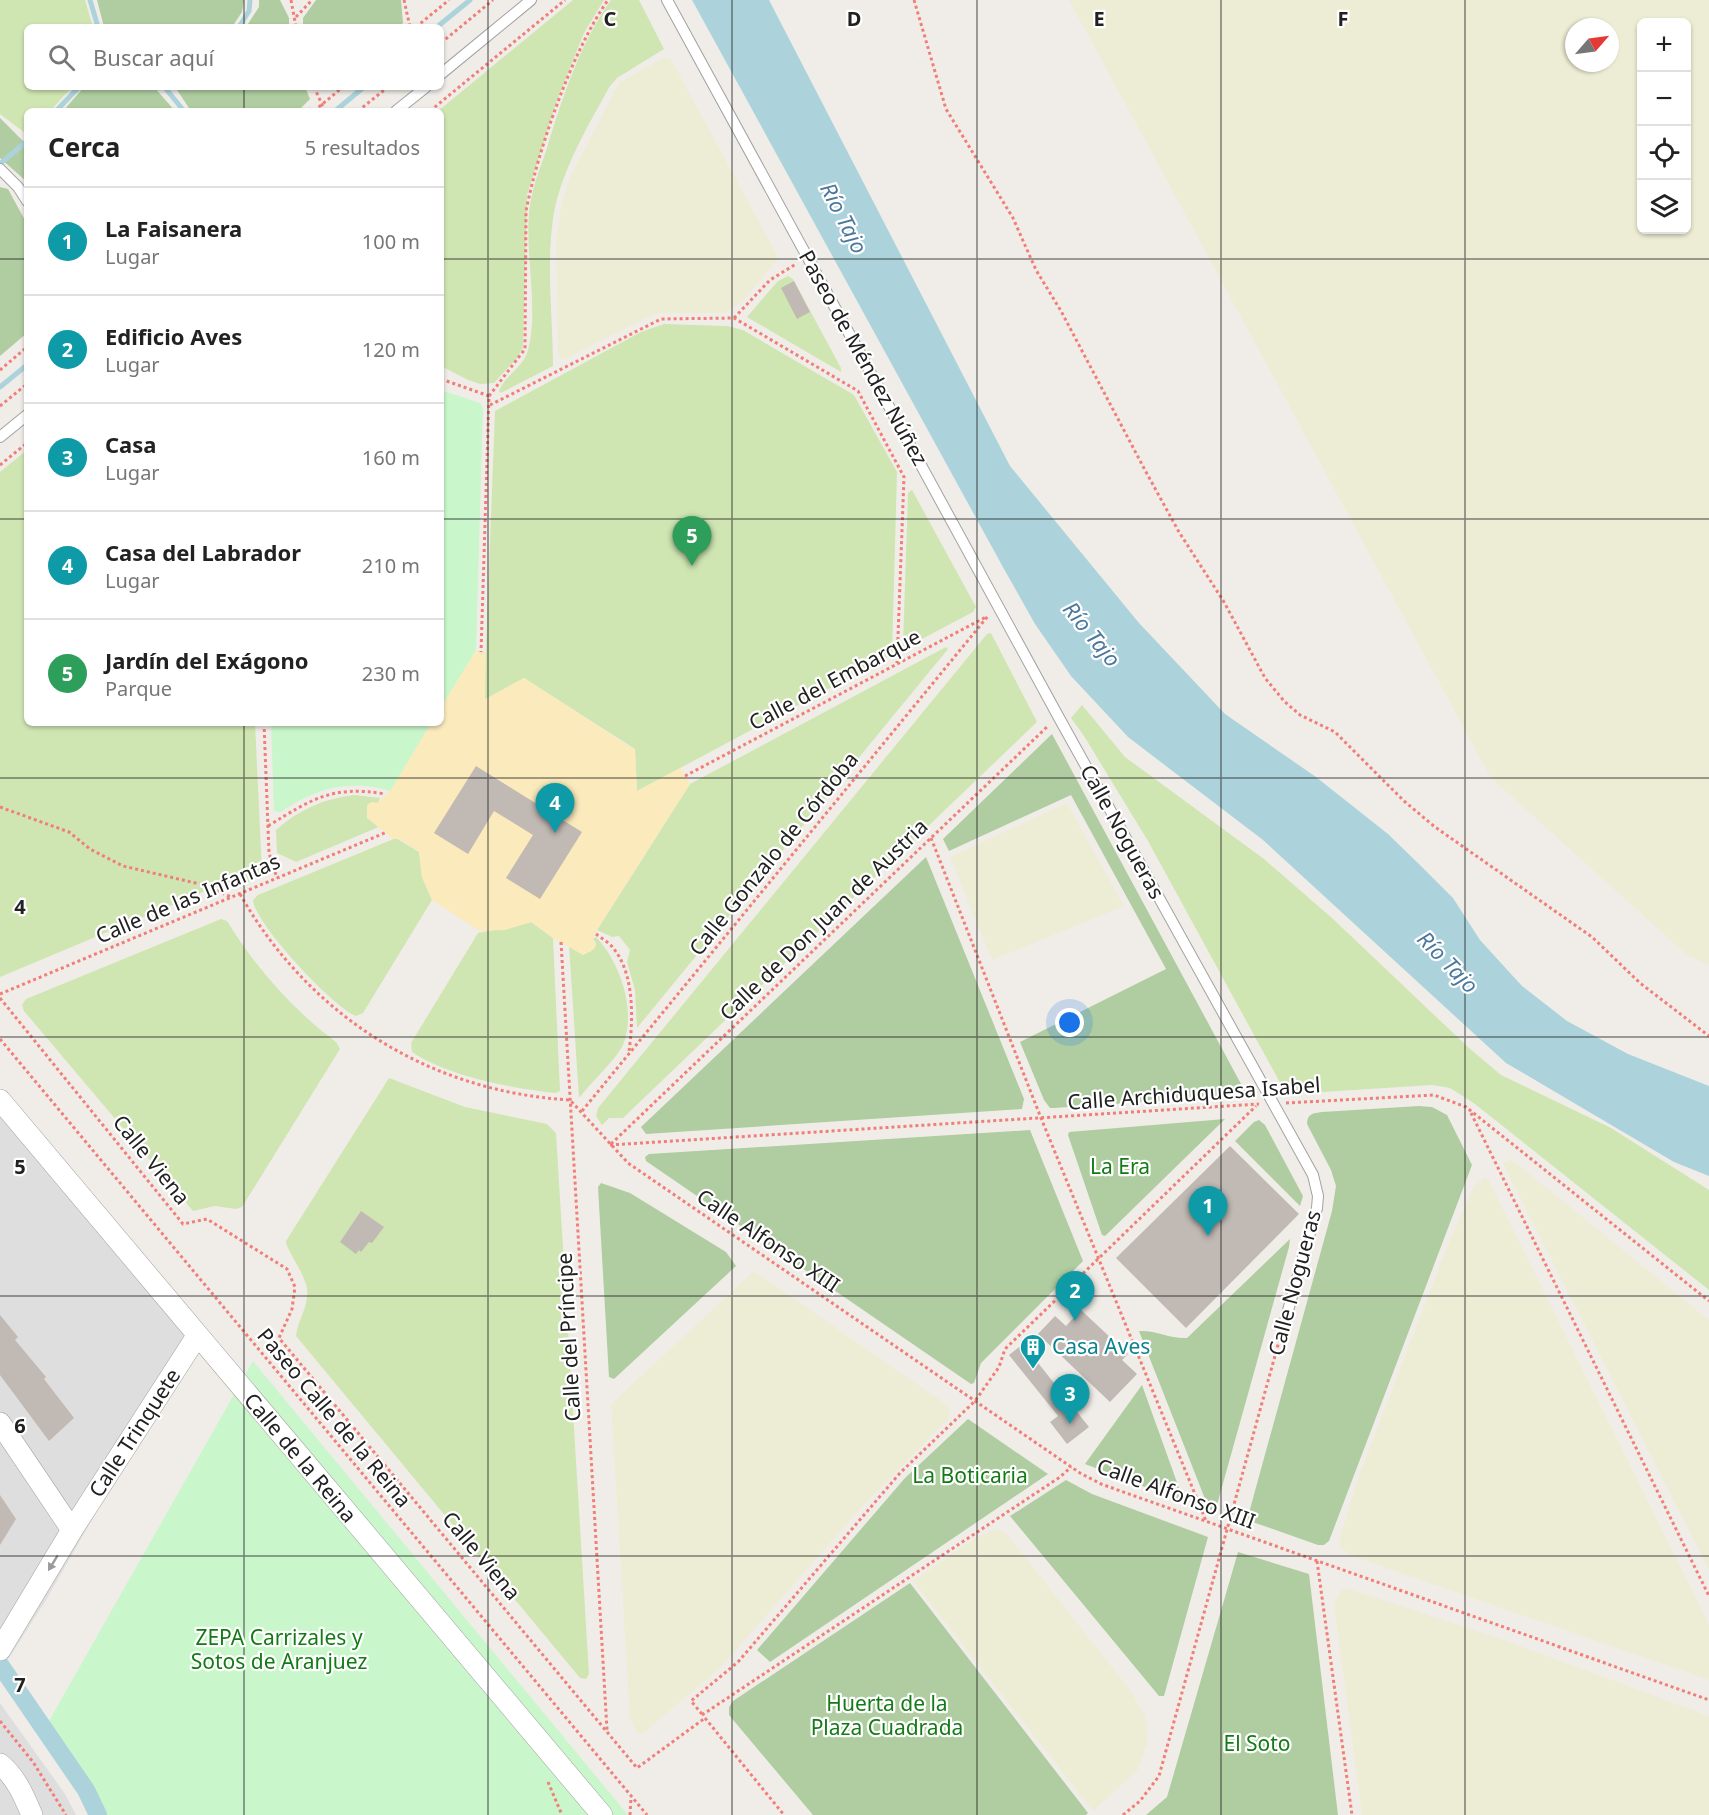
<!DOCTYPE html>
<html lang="es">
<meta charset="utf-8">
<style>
body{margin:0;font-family:"Noto Sans",sans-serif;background:#f6f6f6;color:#222}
.controls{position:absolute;right:18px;top:18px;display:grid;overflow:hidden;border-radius:9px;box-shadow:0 2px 4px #0004}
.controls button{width:54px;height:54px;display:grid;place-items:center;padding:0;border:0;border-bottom:2px solid #e0e0e0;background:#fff;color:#222;font:30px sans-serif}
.compass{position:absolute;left:1565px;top:18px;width:54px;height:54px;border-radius:50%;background:#fff;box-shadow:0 2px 4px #0004;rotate:62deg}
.you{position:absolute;left:1070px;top:1023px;width:21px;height:21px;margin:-15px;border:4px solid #fff;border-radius:50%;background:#1a73e8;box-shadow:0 0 0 9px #1a73e833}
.badge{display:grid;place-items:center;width:39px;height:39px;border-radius:50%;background:#c30e18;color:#fff;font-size:20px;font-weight:700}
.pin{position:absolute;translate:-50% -50px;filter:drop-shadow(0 2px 3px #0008)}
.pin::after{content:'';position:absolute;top:32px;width:21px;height:18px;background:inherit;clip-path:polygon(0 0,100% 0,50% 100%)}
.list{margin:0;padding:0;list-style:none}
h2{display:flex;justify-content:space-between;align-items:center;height:78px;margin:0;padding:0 24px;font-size:26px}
h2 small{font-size:20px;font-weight:400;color:#767676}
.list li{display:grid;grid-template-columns:39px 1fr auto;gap:18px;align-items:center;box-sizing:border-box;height:108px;padding:0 24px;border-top:2px solid #e0e0e0}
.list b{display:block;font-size:22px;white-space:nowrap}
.list p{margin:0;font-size:20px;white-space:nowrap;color:#767676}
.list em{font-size:20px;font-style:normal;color:#767676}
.icon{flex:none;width:33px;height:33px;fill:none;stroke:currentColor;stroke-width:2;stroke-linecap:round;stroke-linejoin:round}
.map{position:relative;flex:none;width:1709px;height:1815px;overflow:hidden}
.search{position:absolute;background:#fff;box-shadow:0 2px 4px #0004;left:24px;top:24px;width:420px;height:66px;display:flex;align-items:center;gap:15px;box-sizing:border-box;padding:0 21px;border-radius:9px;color:#767676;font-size:22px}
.panel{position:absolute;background:#fff;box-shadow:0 2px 4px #0004;left:24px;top:108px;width:420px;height:618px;border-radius:9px}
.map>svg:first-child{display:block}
.residential{fill:#dfdede}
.farmland{fill:#ededd5;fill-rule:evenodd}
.grass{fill:#cfe6b2}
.forest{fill:#afcda0}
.sand{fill:#faeabc}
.park{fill:#c9f6ca}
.water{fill:#acd3db}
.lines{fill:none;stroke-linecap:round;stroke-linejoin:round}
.stream{stroke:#acd3db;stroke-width:5}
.canal{stroke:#acd3db;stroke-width:18}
.building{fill:#c1b9b4}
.service-casing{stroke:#a2a2a2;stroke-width:12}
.minor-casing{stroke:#a2a2a2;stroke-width:22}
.path{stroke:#f17e78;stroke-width:3;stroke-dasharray:3 3;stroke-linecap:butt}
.service{stroke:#fff;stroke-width:10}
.minor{stroke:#fff;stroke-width:21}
.oneway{fill:#9b9b9b}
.grid{fill:none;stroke:#212121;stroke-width:1.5;stroke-opacity:0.55}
.labels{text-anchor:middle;stroke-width:4.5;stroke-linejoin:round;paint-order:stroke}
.street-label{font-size:21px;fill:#212121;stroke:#fff}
.park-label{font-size:21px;fill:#147a16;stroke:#fff}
.culture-label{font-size:21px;fill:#0d838f;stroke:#fff;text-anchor:start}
.water-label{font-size:22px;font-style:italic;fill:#4c789c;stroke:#fff}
.grid-label{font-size:20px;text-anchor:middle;font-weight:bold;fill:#212121;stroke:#fff;stroke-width:4.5;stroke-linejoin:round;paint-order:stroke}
</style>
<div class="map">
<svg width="1709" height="1815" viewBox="0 0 1709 1815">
<rect width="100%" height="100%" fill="#f0ede8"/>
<!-- residential -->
<g class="residential">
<polygon points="0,1098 197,1336 46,1600 0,1672"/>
<polygon points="0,1703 65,1794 76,1815 0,1815"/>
</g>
<!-- farmland -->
<g class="farmland">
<path d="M 1069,0 L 1709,0 L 1709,965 L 1687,955 L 1491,778 ZM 1686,22 L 1686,230 L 1642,230 L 1642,22 ZM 1574,27 L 1610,27 L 1610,63 L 1574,63 Z"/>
<polygon points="661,59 668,58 672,61 777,255 777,260 743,301 725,313 657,313 562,360 558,354 556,244 561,205 570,177 619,83"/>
<polygon points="1067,803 1124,906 992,960 950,857"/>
<polygon points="1511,1159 1709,1320 1709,1570 1505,1168 1503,1163"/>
<polygon points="1484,1178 1488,1179 1709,1624 1709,1680 1349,1555 1338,1545 1357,1481 1447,1247 1474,1186"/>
<polygon points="754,1271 947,1405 950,1413 948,1419 861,1508 720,1668 641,1735 636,1732 630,1718 611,1404"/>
<polygon points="995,1529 1006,1533 1130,1690 1145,1716 1148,1741 1137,1771 1093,1811 913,1581 977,1537"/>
<polygon points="1349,1589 1498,1638 1709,1716 1709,1815 1362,1815 1334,1605 1341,1590"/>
</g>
<!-- grass -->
<g class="grass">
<polygon points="0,0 85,0 93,27 27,27 27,87 72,87 50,111 27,111 25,133 0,114"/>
<polygon points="573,0 604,0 584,33 556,103 527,195 523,347 517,358 494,383 480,384 468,380 441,366 441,111 438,111"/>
<path d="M 611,0 L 639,0 L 664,49 L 617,78 L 610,86 C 590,122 568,159 557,199 C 544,250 553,314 553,366 L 501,393 L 499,391 C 505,375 524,367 528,350 C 539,311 525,255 529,213 C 531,191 539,171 546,151 C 562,99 579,45 611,0 Z"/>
<polygon points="788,276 793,279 841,368 841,372 747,317 778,281"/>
<polygon points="664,324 727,326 743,330 854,395 897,472 892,655 637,791 635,749 524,678 484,700 495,411 641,332"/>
<path d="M 27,450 L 27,723 L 255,723 L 262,872 C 254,885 235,886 222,884 L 0,977 L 0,472 Z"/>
<polygon points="912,490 976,607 973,612 905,648 903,645 908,493"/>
<polygon points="991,633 1037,722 623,1118 609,1118 602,1125 596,1116 598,1108 987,634"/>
<polygon points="946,647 948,649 637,1028 635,990 627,962 630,950 619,936 612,937 597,930 690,784"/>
<polygon points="1082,705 1125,757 1264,859 1332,918 1469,1048 1501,1075 1611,1128 1709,1190 1709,1290 1475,1104 1450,1088 1432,1085 1291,1094 1284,1090 1148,841 1084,736 1071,718"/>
<path d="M 355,795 L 380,798 L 378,803 L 369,803 L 368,818 L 381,826 L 296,862 L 277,853 L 276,830 C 298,810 325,798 355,795 Z"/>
<path d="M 396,838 L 419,852 L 422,877 L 432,900 L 363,1013 L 356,1016 C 333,1007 255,924 253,900 L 258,895 Z"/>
<path d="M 221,919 L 227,921 C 256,968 292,1009 336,1042 L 340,1049 L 242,1207 L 236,1209 L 215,1206 L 193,1211 L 24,1011 L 22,1005 L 26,999 Z"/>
<path d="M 531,922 L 553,938 L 560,1091 L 555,1093 C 511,1088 450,1077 412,1052 L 411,1043 L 478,933 Z"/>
<path d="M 596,937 C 620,962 637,1011 623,1045 C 617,1058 589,1085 579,1098 L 569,945 L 583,955 L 594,949 L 596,943 L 593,939 Z"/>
<path d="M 389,1078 L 465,1107 L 547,1124 L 556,1133 L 589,1674 L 586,1679 L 580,1678 L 296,1336 C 298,1319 309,1307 307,1289 C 305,1273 285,1248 286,1241 Z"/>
</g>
<!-- forest -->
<g class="forest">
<polygon points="97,0 244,0 242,12 232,27 104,27"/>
<polygon points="259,0 280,0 289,18 289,27 246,27 259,7"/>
<polygon points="316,0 401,0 403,23 399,27 303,27 303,18"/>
<polygon points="84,87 154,87 175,111 63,111"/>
<polygon points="175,87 305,87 310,99 298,111 191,111"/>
<polygon points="0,118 27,145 27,182 0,158"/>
<polygon points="0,187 8,189 27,224 27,333 0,356"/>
<polygon points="1052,734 1247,1095 1054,1108 1050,1108 1044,1100 1020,1042 1166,969 1071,795 949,851 943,839"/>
<polygon points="926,857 1024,1099 1022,1109 646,1134 641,1127"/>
<path d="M 1419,1106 L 1432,1107 L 1447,1115 L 1472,1165 L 1329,1541 L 1324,1545 L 1318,1545 L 1247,1520 L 1332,1211 L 1336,1186 L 1331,1170 L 1307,1124 C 1307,1114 1313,1113 1322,1112 Z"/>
<polygon points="1225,1119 1105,1236 1102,1235 1068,1135 1069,1132"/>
<polygon points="1259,1120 1265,1125 1303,1196 1300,1206 1235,1141 1254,1122"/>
<polygon points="1030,1130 1083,1261 981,1363 974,1383 971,1384 646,1161 645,1157 649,1154"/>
<polygon points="601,1183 630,1193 726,1252 736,1266 614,1379 609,1377 598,1187"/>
<path d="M 1290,1239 L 1289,1247 L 1215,1512 L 1209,1509 L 1139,1331 C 1156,1330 1170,1339 1187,1338 Z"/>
<polygon points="1142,1385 1184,1502 1085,1464"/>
<polygon points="968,1419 1048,1474 770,1662 757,1650 905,1478"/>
<polygon points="1066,1480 1092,1494 1208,1537 1164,1696 1159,1696 1010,1516"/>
<polygon points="1238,1552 1309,1574 1338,1815 1146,1815 1167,1797"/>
<polygon points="910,1583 1088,1813 1086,1815 813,1815 729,1715 729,1707 733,1701"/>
</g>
<!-- sand -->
<polygon class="sand" points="476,650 486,653 485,699 524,678 635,750 637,791 680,768 690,784 597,930 593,939 596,946 590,952 585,952 583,955 553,938 532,922 505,930 480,931 432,900 422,877 419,852 400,839 393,839 367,818 367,805 372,802 378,803 390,791 431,723 441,723 441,707"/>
<!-- park -->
<g class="park">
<polygon points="441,390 480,403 483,408 476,650 441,707"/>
<path d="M 271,723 L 431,723 L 390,791 C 348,778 315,789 280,812 L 274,811 Z"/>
<polygon points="253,1361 628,1815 97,1815 49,1721"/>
</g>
<!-- water -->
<polygon class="water" points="692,0 769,0 1010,466 1139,623 1225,714 1316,777 1388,834 1421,866 1453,898 1480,940 1522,986 1567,1021 1628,1054 1709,1086 1709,1176 1674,1162 1506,1063 1263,840 1128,737 1071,676 1035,624 1004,569"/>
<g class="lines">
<!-- stream -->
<g class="stream">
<polyline points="90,0 98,27"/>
<polyline points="239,27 249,11 250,0"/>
<polyline points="437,27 470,0"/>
<polyline points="168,87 166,89 184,111"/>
<polyline points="56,111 79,87"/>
<polyline points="335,111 364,87"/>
<polyline points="1,163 27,141"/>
<polyline points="0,387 27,365"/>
</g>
<!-- canal -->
<polyline class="canal" points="1,1666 86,1790 98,1815"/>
</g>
<!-- building -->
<g class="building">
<polygon points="794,281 810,312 797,319 781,288"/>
<polygon points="476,766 582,832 540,899 506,878 533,835 494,811 468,854 434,833"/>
<polygon points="1230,1146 1299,1214 1186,1328 1116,1258"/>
<polygon points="361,1211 384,1227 372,1243 369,1242 361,1252 359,1250 356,1254 340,1242"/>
<polygon points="1081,1310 1128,1354 1122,1360 1137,1374 1110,1402 1038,1334 1055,1316 1066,1326"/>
<polygon points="0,1315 18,1337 15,1340 46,1377 44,1379 74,1418 49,1441 0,1375"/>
<polygon points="1023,1344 1089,1427 1067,1444 1050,1422 1058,1416 1009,1355"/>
<polygon points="0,1495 16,1519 0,1545"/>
</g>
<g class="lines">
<!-- service casing -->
<g class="service-casing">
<g id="service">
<polyline points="667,0 1058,716 1313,1175 1318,1196 1317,1208 1285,1321"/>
<polyline points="441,74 531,0"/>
<polyline points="396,111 426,87"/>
<polyline points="0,169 18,187 27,201"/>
<polyline points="0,437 27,415"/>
</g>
</g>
<!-- minor casing -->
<g class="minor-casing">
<g id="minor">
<polyline points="0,1100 602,1815"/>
<polyline points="0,1423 72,1530"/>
<polyline points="0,1650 72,1530 197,1336"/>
<path d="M 0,1764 C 16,1777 24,1796 32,1815"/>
</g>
</g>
<!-- path -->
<g class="path">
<polyline points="291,0 296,27"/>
<polyline points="404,0 410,27"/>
<polyline points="914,0 946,109 1013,218 1036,270 1061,311 1146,472 1179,532 1224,602 1265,678 1284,701 1300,715 1335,732 1404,801 1435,827 1592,937 1640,983 1709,1036"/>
<polyline points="296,17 312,0"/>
<polyline points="416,27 449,0"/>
<polyline points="441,43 493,0"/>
<polyline points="314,87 325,111"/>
<polyline points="314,111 343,87"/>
<polyline points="358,111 388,87"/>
<polyline points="430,111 565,0"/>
<polyline points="734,318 770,280 796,264"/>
<polyline points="0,370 27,347"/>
<polyline points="441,379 489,396 481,652"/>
<path d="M 489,396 L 525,349 L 526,211 C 538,150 572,51 608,0"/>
<polyline points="490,405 661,319 734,318 858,391 904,477 897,663"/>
<polyline points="0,406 27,384"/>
<polyline points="0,465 27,443"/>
<polyline points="264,723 269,853 277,878"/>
<polyline points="685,776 986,617"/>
<polyline points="0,807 69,832 90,849 123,866 204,885 231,897"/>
<path d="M 268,826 C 312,799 332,785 385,794"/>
<polyline points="931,838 1041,1118 1206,1521"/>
<path d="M 240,894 C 309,1016 430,1092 570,1100 L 628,1163 L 1080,1473 L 1101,1484 L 1709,1700"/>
<path d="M 596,934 C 601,938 610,943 614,949 C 635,976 633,1020 629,1052"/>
<polyline points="561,942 607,1730"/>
<polyline points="0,994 387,832"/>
<polyline points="0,998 183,1224 207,1219 287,1269 295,1287 292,1309 279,1338 637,1768 705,1718"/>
<polyline points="0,1039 647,1815"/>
<polyline points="1286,1103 1434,1095 1466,1107 1709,1301"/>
<polyline points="582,1111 988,616"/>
<polyline points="1471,1113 1709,1596"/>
<polyline points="611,1144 1048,726"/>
<polyline points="610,1145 1259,1104"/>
<polyline points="1317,1561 1352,1815"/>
<polyline points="702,1714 691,1701 738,1662 900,1473 975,1401 999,1367 1005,1349 1256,1106"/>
<polyline points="702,1715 1060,1477 1071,1467"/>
<polyline points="705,1718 784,1815"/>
<polyline points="0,1721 33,1762 66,1815"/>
<polyline points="548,1782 562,1815"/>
<polyline points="630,1815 631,1798"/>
<polyline points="1123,1815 1140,1801 1159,1776 1281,1334"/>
</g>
<!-- service -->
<use href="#service" class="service"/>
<!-- minor -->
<use href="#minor" class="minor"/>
</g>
<!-- one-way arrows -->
<defs><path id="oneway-solid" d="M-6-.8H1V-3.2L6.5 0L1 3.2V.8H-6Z" transform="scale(1.5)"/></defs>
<use class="oneway" href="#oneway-solid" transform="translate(53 1563) rotate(121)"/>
<!-- grid -->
<path class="grid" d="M 244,0 L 244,27M 488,0 L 488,1815M 732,0 L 732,1815M 977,0 L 977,1815M 1221,0 L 1221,1815M 1465,0 L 1465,1815M 244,87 L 244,111M 0,259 L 27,259M 441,259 L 1709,259M 0,519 L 27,519M 441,519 L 1709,519M 244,723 L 244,1815M 0,778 L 1709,778M 0,1037 L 1709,1037M 0,1296 L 1709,1296M 0,1556 L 1709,1556"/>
<!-- icons -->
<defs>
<g id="building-pin" transform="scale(1.35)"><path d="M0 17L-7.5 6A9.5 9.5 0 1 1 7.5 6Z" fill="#0f9aa8" stroke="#fff"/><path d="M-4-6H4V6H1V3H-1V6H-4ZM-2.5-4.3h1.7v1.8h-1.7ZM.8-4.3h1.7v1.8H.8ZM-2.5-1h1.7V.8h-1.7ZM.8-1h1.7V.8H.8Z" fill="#fff"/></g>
</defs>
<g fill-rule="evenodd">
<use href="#building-pin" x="1033" y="1347"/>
</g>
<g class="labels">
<!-- street labels -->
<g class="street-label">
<text transform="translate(863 358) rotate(61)" y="7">Paseo de Méndez Núñez</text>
<text transform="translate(835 680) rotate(-28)" y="7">Calle del Embarque</text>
<text transform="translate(1122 832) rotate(61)" y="7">Calle Nogueras</text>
<text transform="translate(774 854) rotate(-51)" y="7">Calle Gonzalo de Córdoba</text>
<text transform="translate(188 899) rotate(-23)" y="7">Calle de las Infantas</text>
<text transform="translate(824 920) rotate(-44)" y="7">Calle de Don Juan de Austria</text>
<text transform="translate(1194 1094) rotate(-4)" y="7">Calle Archiduquesa Isabel</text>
<text transform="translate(151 1160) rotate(51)" y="7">Calle Viena</text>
<text transform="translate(768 1241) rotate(34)" y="7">Calle Alfonso XIII</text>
<text transform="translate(1295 1283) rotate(-75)" y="7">Calle Nogueras</text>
<text transform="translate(569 1337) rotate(-93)" y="7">Calle del Príncipe</text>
<text transform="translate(334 1418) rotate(50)" y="7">Paseo Calle de la Reina</text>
<text transform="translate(135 1433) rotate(-57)" y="7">Calle Trinquete</text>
<text transform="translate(300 1458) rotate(50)" y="7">Calle de la Reina</text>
<text transform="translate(1176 1494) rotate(20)" y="7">Calle Alfonso XIII</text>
<text transform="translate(481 1556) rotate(50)" y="7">Calle Viena</text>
</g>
<!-- park labels -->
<g class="park-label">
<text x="1120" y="1174">La Era</text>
<text x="970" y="1483">La Boticaria</text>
<text x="279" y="1645">ZEPA Carrizales y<tspan x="279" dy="24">Sotos de Aranjuez</tspan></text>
<text x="887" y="1711">Huerta de la<tspan x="887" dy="24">Plaza Cuadrada</tspan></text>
<text x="1257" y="1751">El Soto</text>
</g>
<!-- culture labels -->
<g class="culture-label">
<text x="1052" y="1354">Casa Aves</text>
</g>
<!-- water labels -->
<g class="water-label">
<text transform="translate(844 218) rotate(63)" y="8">Río Tajo</text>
<text transform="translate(1092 634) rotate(51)" y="8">Río Tajo</text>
<text transform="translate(1448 962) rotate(46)" y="8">Río Tajo</text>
</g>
</g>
<g class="grid-label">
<text x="610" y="26">C</text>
<text x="854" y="26">D</text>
<text x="1099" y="26">E</text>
<text x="1343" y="26">F</text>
<text x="20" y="914">4</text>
<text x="20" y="1174">5</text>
<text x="20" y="1433">6</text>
<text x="20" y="1692">7</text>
</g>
</svg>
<div class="controls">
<button>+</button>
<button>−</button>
<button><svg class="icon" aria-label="locate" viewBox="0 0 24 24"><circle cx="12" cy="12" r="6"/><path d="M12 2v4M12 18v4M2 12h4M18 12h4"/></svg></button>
<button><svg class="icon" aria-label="layers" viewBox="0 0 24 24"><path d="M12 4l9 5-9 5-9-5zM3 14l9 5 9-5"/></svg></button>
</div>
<svg class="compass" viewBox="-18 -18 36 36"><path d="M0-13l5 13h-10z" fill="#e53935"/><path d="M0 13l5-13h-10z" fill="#767676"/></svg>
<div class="you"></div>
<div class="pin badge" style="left:1208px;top:1236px;background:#0f9aa8">1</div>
<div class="pin badge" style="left:1075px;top:1321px;background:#0f9aa8">2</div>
<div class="pin badge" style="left:1070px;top:1424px;background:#0f9aa8">3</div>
<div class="pin badge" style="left:555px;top:833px;background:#0f9aa8">4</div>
<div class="pin badge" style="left:692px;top:566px;background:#2e9e5b">5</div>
<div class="search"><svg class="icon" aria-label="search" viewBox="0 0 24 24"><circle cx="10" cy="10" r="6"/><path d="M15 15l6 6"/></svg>Buscar aquí</div>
<section class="panel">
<h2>Cerca<small>5 resultados</small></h2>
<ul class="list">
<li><span class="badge" style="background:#0f9aa8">1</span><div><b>La Faisanera</b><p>Lugar</p></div><em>100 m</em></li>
<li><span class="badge" style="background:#0f9aa8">2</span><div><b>Edificio Aves</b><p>Lugar</p></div><em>120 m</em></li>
<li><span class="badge" style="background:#0f9aa8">3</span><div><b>Casa</b><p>Lugar</p></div><em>160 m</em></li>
<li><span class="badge" style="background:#0f9aa8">4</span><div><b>Casa del Labrador</b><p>Lugar</p></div><em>210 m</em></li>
<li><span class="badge" style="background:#2e9e5b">5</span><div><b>Jardín del Exágono</b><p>Parque</p></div><em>230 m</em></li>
</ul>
</section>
</div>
